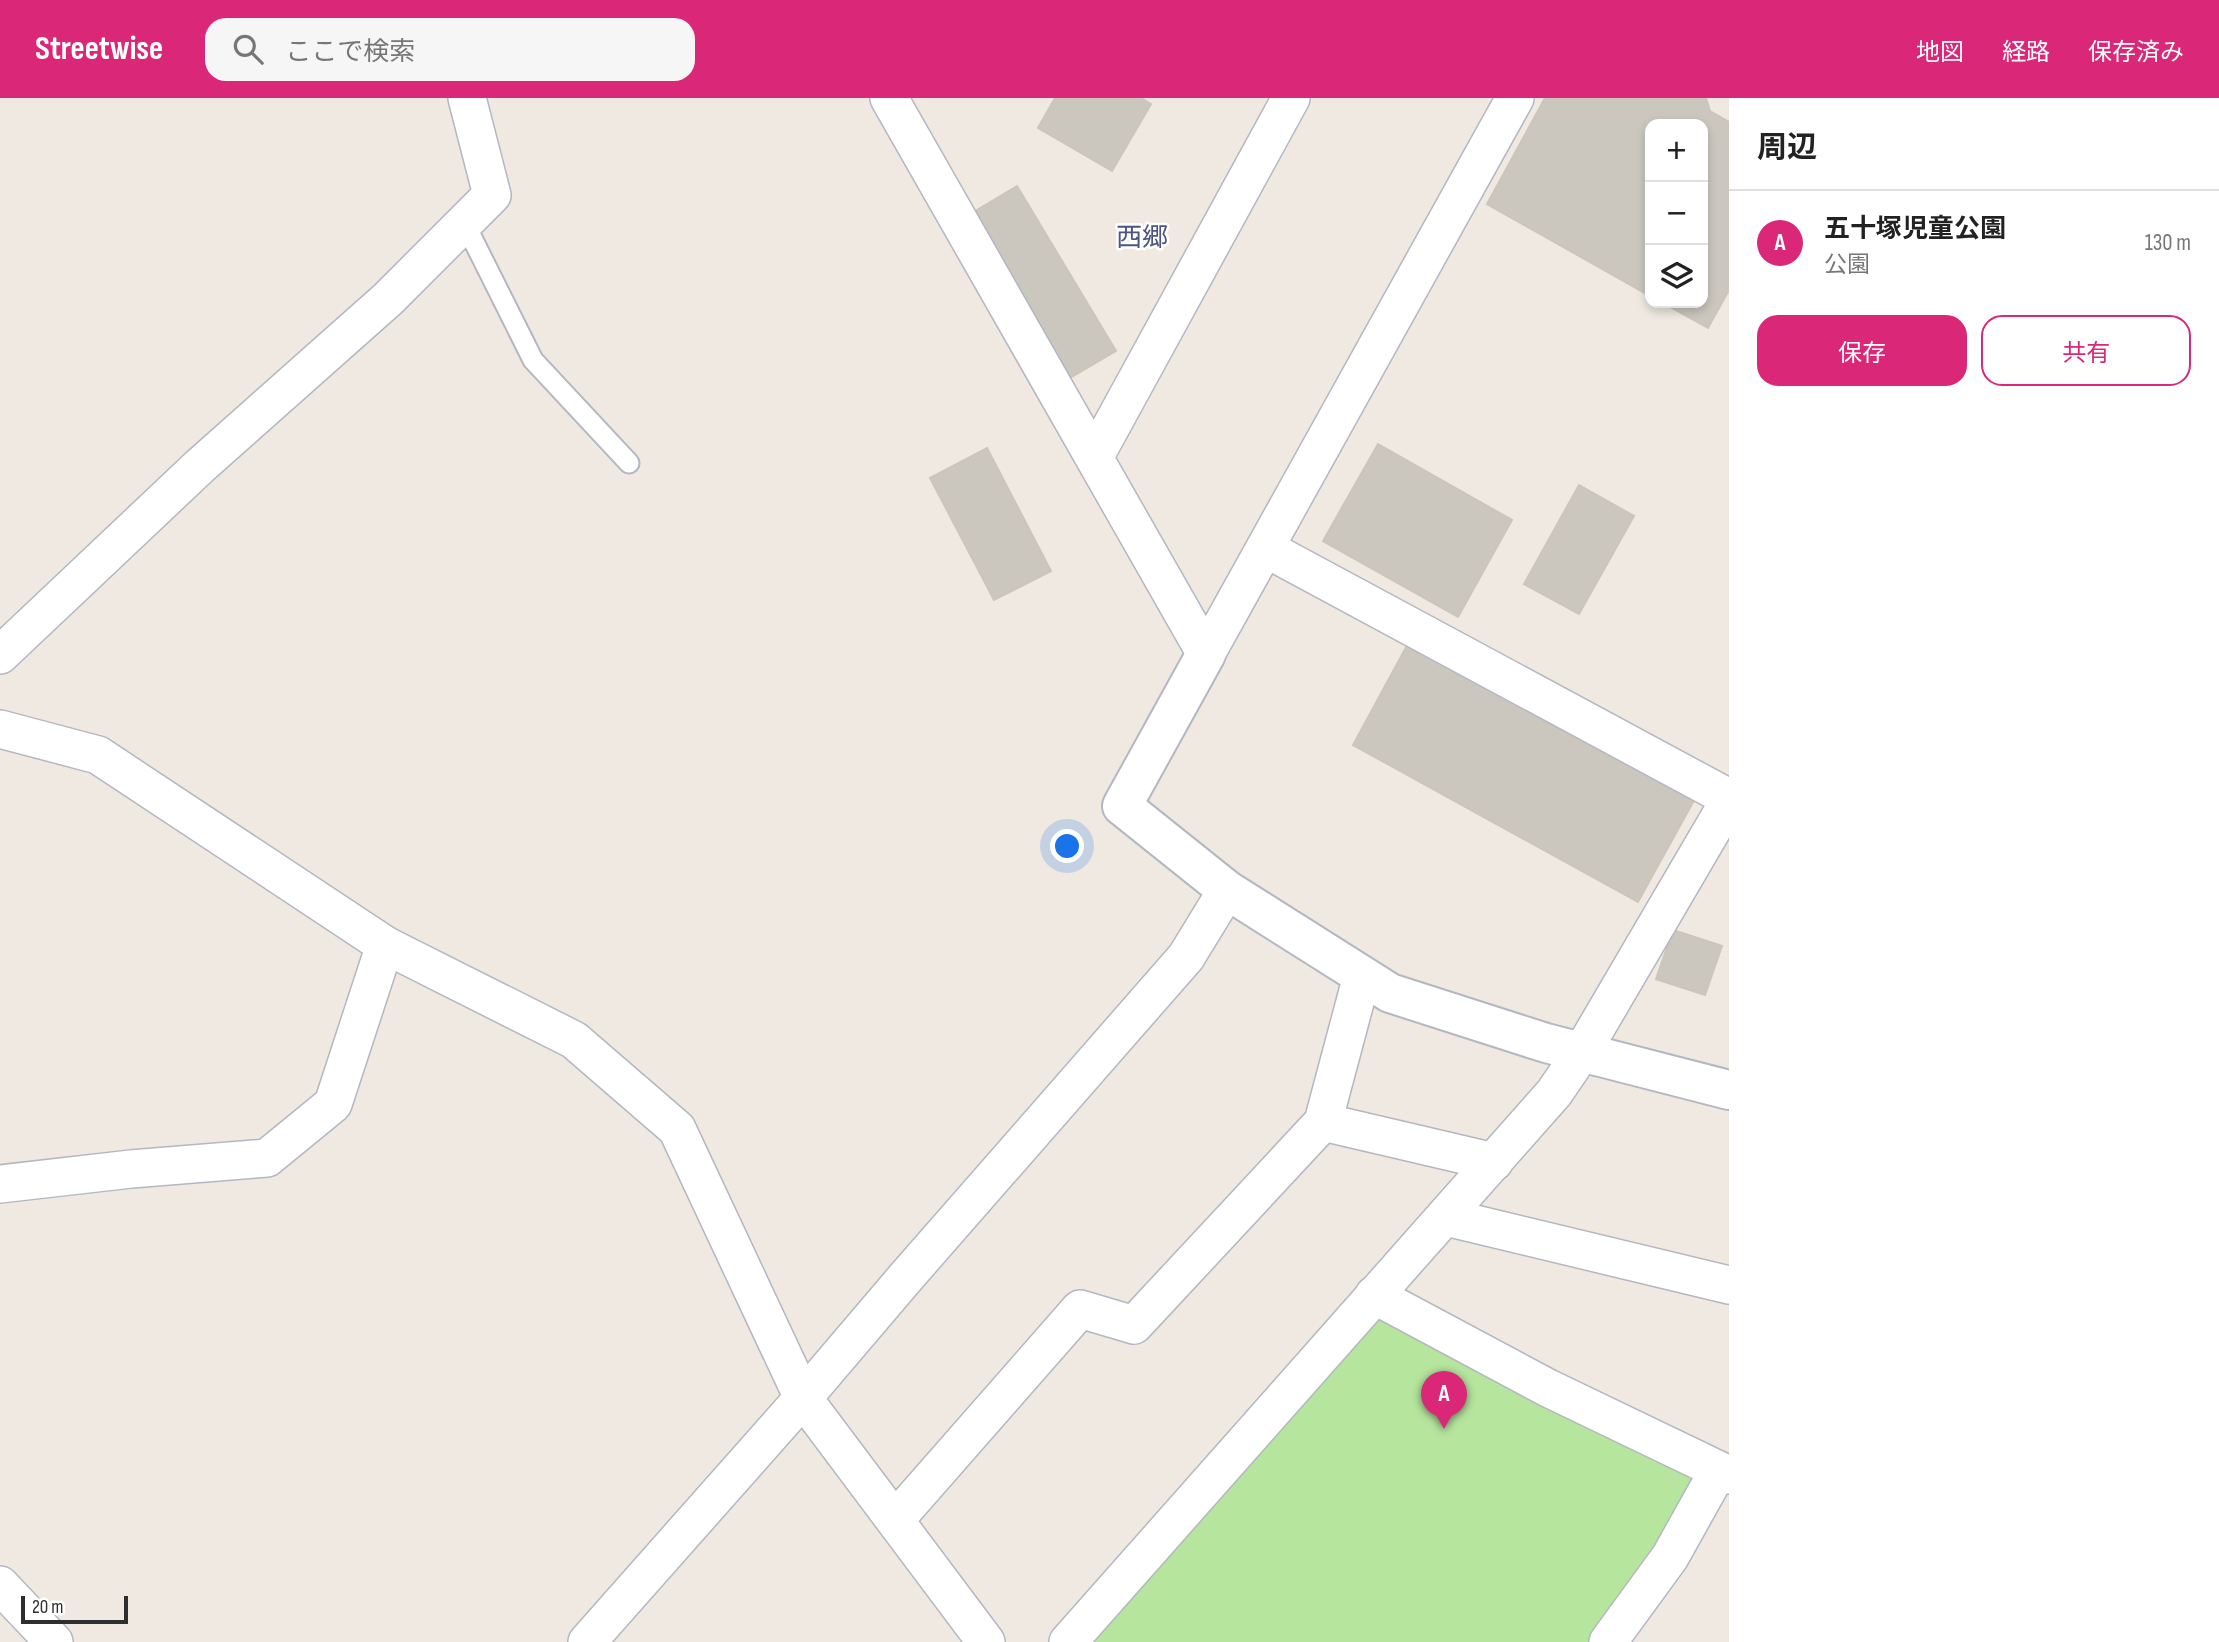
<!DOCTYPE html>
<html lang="ja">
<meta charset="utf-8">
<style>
body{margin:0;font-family:"Sofia Sans Condensed","Noto Sans JP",sans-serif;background:#f6f6f6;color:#222}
.controls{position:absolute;right:21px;top:21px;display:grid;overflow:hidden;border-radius:14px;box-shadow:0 4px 10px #0003}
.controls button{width:63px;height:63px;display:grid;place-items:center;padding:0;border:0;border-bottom:2px solid #e0e0e0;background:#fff;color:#222;font:35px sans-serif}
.scale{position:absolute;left:21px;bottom:18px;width:107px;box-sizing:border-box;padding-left:7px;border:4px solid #2e2e2e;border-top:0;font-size:19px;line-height:24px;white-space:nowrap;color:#2e2e2e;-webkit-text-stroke:5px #fff;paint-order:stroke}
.you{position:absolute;left:1068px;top:749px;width:24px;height:24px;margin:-18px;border:5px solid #fff;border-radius:50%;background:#1a73e8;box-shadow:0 0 0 10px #1a73e833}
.badge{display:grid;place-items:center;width:46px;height:46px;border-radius:50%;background:#db2777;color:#fff;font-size:23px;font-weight:700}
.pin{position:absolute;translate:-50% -58px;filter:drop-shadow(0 2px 4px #0008)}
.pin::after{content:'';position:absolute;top:37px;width:24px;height:21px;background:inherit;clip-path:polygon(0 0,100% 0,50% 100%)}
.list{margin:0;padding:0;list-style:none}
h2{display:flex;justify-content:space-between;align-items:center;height:91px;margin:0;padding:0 28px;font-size:30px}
h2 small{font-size:23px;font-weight:400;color:#767676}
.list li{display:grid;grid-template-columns:46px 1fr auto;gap:21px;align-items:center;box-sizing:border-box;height:105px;padding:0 28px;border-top:2px solid #e0e0e0}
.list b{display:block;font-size:26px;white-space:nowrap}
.list p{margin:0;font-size:23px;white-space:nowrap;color:#767676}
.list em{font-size:23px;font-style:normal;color:#767676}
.actions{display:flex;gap:14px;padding:21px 28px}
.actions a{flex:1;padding:16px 0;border:2px solid #db2777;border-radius:21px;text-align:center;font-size:24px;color:#db2777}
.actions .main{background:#db2777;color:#fff}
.icon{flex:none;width:38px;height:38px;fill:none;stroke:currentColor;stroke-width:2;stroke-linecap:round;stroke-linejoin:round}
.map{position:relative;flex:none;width:1729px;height:1544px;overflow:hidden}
header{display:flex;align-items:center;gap:42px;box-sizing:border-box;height:98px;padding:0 35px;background:#db2777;color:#fff}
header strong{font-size:33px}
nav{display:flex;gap:38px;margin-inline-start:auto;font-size:24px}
.search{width:490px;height:63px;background:#f6f6f6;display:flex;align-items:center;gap:18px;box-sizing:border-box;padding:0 24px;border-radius:21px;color:#767676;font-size:26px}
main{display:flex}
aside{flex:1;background:#fff}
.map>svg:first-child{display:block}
.green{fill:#b6e59e}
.building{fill:#cbc7bf;stroke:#cbc5ba;stroke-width:2}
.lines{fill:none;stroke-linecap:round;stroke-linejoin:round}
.lane-casing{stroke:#b4b7c1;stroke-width:23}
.street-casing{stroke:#b4b7c1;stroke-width:40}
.secondary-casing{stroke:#b4b7c1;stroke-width:42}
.lane{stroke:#fff;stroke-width:19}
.street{stroke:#fff;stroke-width:37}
.secondary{stroke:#fff;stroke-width:38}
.labels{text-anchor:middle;stroke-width:5;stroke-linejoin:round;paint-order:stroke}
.quarter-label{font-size:26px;fill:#4d5680;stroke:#fff}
</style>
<header>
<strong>Streetwise</strong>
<div class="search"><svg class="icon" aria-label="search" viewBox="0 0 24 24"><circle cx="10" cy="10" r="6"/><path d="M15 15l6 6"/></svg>ここで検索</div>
<nav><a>地図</a><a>経路</a><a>保存済み</a></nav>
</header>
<main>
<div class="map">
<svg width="1729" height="1544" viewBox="0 0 1729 1544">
<rect width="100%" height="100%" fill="#efe9e1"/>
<!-- green -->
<polygon class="green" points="1374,1197 1718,1373 1608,1544 1068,1544"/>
<!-- building -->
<g class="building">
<polygon points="1055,0 1141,0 1151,6 1112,73 1038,30"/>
<polygon points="1545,0 1706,0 1710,13 1729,24 1729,192 1708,230 1663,205 1703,205 1703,26 1650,26 1650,198 1487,106"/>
<polygon points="1017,88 1116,253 1070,280 972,115"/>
<polygon points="1378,346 1512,422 1458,519 1323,443"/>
<polygon points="987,350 1051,473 994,502 930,380"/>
<polygon points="1579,387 1634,418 1579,516 1524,486"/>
<polygon points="1411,540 1697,697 1638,804 1353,647"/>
<polygon points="1673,832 1722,848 1705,897 1656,881"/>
</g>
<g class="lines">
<!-- lane casing -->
<g class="lane-casing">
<polyline id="lane" points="464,124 533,262 629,365"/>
</g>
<!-- street casing -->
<g class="street-casing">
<g id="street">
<polyline points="889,0 1206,556"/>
<polyline points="1095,358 1291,0"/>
<polyline points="1265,450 1729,700"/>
<polyline points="1206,556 1515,0"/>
<polyline points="0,557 200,368 388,201 492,97 467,0"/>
<polyline points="0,631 98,657 385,847 574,942 677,1031 803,1300 986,1544"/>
<polyline points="1323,1024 1494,1064"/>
<polyline points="0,1086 131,1071 267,1060 333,1006 385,847"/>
<polyline points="1446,1119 1729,1187"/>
<polyline points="1374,1197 1548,1290 1729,1377"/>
<polyline points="895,1422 1080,1211 1134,1227 1323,1024 1362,878"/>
<polyline points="0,1487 54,1544"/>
<polyline points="587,1544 803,1300 906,1179 1186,859 1227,792"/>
<polyline points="1068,1544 1554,995 1582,954 1729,703"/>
<polyline points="1608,1544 1670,1459 1718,1373"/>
</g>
</g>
<!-- secondary casing -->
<g class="secondary-casing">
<polyline id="secondary" points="1206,556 1122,708 1227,792 1390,895 1546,945 1729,992"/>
</g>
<!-- lane -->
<use href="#lane" class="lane"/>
<!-- street -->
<use href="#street" class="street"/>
<!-- secondary -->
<use href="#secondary" class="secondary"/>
</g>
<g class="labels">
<!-- quarter labels -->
<g class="quarter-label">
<text x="1142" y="148">西郷</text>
</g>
</g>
</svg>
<div class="controls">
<button>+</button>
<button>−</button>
<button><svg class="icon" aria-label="layers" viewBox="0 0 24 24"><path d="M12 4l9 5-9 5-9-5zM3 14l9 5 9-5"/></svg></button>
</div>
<div class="scale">20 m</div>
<div class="you"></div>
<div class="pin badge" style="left:1444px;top:1331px">A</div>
</div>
<aside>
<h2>周辺<small></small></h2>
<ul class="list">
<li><span class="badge">A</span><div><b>五十塚児童公園</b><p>公園</p></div><em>130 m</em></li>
</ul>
<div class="actions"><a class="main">保存</a><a>共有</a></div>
</aside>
</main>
